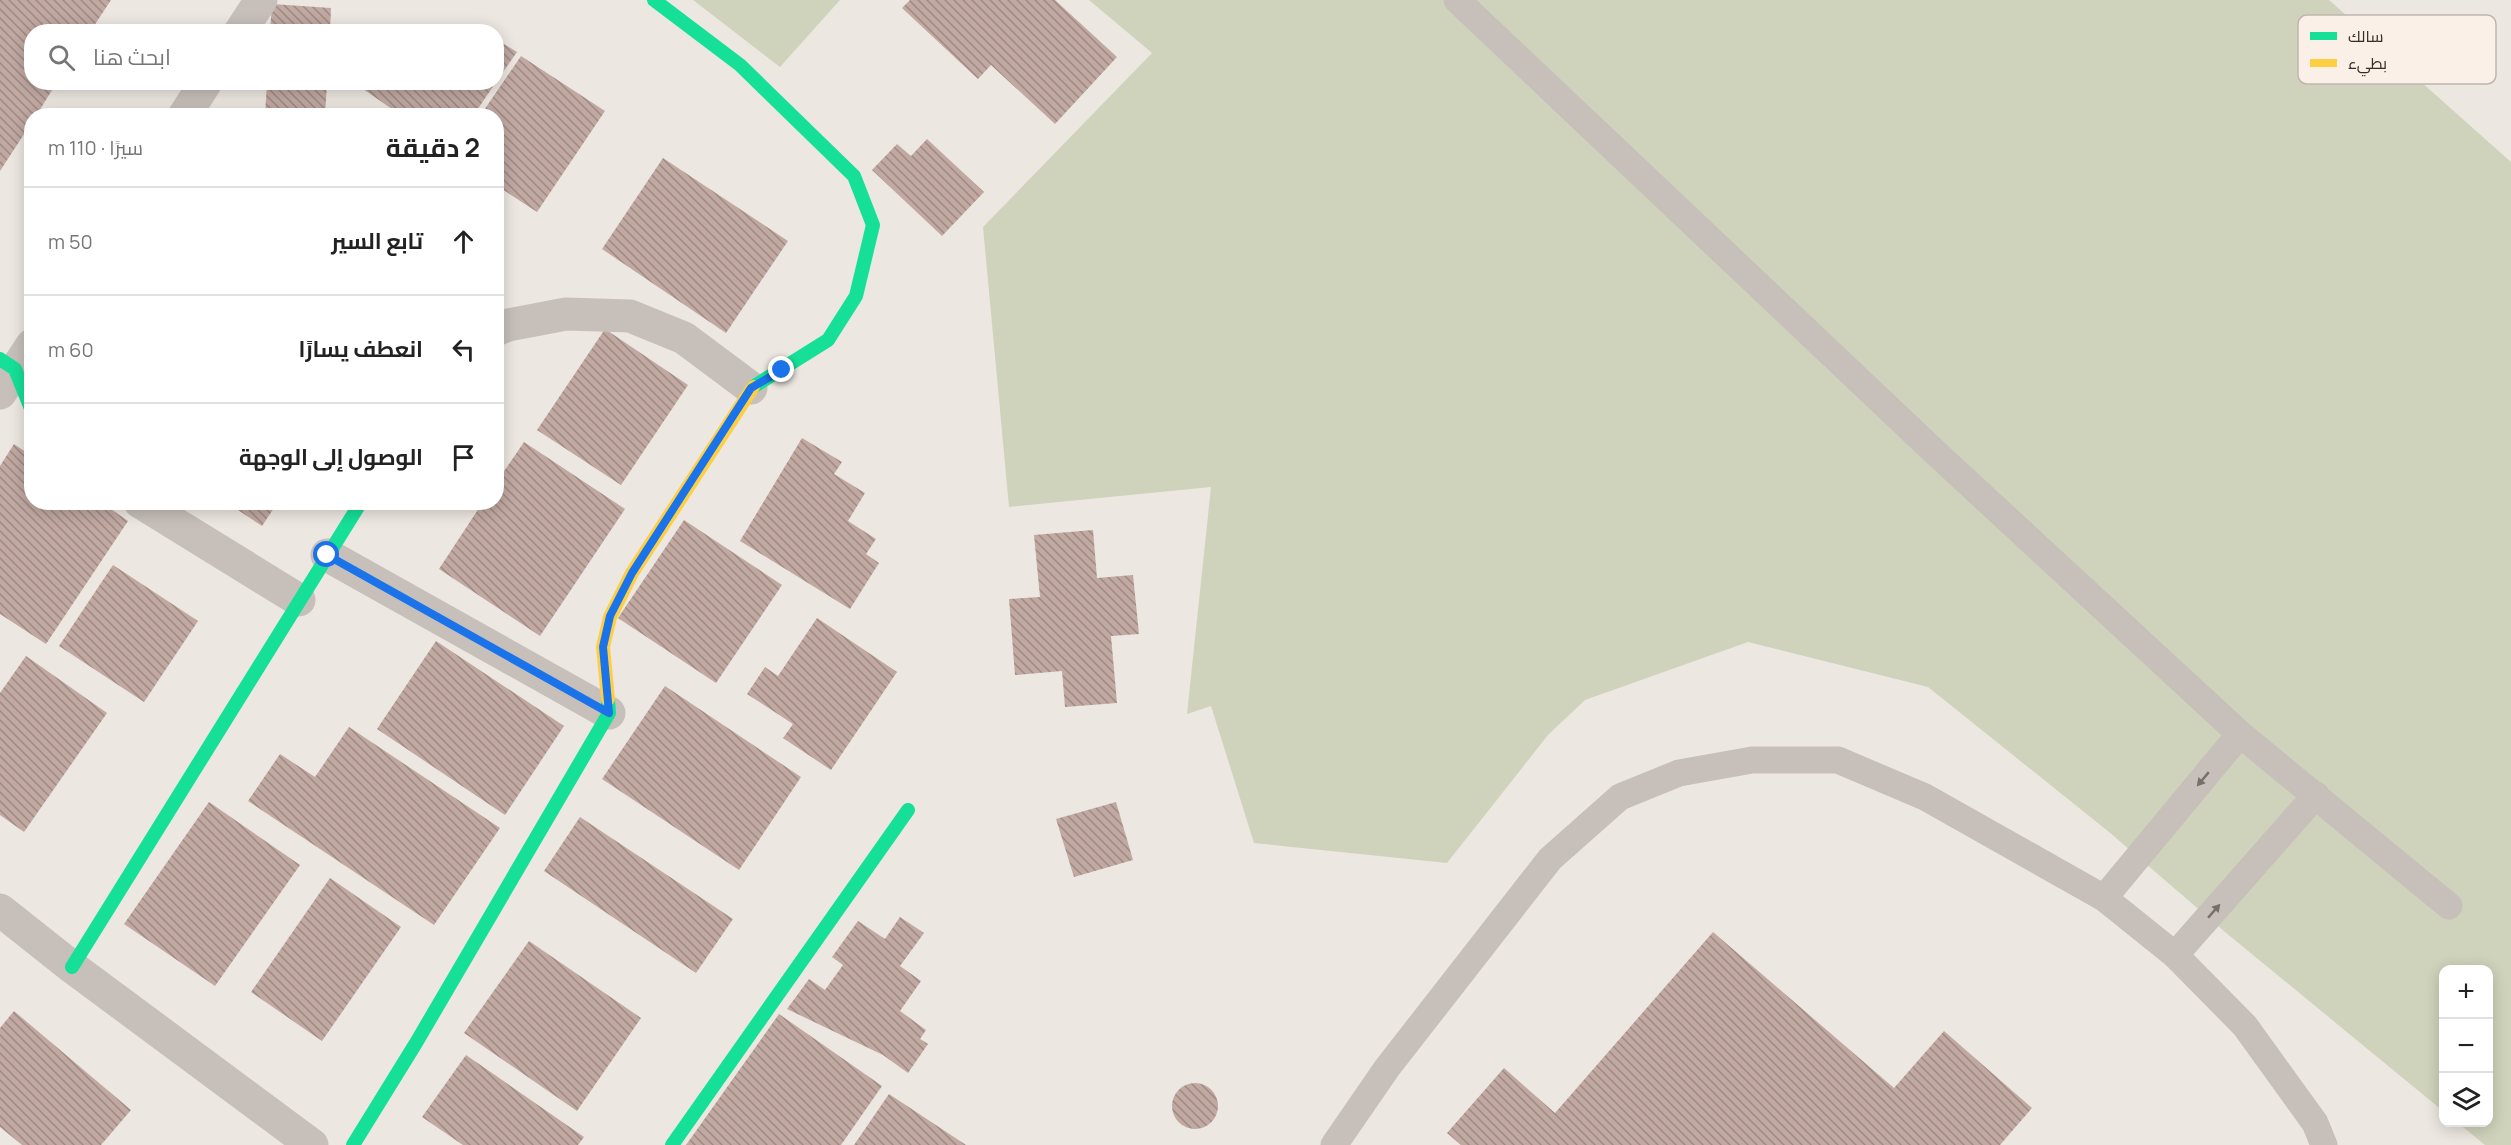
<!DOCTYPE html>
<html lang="ar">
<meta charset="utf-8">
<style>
body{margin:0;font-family:Manrope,Cairo,sans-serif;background:#f6f6f6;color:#222;direction:rtl}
.controls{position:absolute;right:18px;bottom:18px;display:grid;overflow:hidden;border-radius:12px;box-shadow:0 3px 15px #0003}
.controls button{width:54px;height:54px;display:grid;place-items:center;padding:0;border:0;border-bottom:2px solid #e0e0e0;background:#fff;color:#222;font:30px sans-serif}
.stop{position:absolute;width:18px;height:18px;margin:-14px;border:4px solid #1a73e8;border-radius:50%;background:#fff}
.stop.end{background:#1a73e8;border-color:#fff;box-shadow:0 2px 6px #0008}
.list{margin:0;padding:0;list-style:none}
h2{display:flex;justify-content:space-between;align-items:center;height:78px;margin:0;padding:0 24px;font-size:26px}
h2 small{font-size:20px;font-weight:400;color:#767676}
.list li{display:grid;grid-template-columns:39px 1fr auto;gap:18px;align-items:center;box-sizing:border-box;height:108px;padding:0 24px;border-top:2px solid #e0e0e0}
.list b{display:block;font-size:22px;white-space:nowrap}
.list em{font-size:20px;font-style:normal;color:#767676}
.icon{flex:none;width:33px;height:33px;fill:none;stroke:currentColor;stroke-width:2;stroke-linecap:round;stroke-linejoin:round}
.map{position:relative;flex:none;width:2511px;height:1145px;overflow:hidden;direction:ltr}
.search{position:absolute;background:#fff;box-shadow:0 3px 15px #0003;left:24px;top:24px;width:480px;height:66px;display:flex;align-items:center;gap:15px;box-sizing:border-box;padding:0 21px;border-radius:24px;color:#767676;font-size:22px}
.panel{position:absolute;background:#fff;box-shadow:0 3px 15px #0003;left:24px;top:108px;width:480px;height:402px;border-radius:24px;direction:rtl}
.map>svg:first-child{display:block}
.green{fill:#d0d3bb}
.building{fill:url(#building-back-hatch)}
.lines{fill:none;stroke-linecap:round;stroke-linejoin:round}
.lane{stroke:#c7bfba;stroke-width:27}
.street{stroke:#c7bfba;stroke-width:33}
.fast{stroke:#16e098;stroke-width:14}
.slow{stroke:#ffcf43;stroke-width:14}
.oneway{fill:#786e6a}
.route{stroke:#1a73e8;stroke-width:8}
.key{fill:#faf0e8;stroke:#c0b5ae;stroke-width:1.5}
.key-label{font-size:16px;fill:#372c28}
</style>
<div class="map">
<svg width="2511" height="1145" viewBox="0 0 2511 1145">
<defs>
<pattern id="building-back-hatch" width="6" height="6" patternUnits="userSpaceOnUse" patternTransform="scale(1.5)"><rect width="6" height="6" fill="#c1a9a2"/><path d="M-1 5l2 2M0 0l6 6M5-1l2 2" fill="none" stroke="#9e8a84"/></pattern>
</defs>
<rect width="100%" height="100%" fill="#ede7e1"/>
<!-- green -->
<g class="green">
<polygon points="693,0 840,0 780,67"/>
<polygon points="1089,0 2329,0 2511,162 2511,1145 2485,1145 2458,1123 2488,1122 2488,970 2444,970 2443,1111 2225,932 2109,832 1928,687 1748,642 1585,700 1548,735 1447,863 1254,843 1211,706 1187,714 1211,487 1009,507 983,227 1152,53"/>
</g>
<!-- building -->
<g class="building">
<polygon points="0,0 111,0 90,32 32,32 32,82 57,82 36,116 32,116 32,122 0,171"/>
<polygon points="910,0 1055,0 1117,57 1055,124 991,65 978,79 902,8"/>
<polygon points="272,4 331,8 330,32 270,32"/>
<polygon points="496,39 517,52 496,82"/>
<polygon points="521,56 605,111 537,212 496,185 496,116 480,116"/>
<polygon points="267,82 327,82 325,116 265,116"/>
<polygon points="353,82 496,82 473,116 402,116"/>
<polygon points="927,139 984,192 942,236 872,170 897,144 911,156"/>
<polygon points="663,158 788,241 726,333 602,249"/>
<polygon points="605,329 688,385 621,485 537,430"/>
<polygon points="802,438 842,462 834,474 865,493 848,521 876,539 866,554 879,563 850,609 740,541"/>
<polygon points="524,442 625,509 540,636 439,569 483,502 496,502 496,483"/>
<polygon points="14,444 32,456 32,502 101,502 128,521 46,644 0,614 0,466"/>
<polygon points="226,502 278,502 262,526"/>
<polygon points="684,520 782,585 716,683 618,618"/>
<polygon points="1093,530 1097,578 1133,575 1139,634 1111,636 1117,703 1065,707 1062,671 1015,675 1009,599 1040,597 1034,535"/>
<polygon points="113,565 198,621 144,702 59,646"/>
<polygon points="817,618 897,672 831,770 783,738 793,724 747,694 765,667 778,676"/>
<polygon points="436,641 564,726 505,815 377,729"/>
<polygon points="26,656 107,713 24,832 0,815 0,693"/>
<polygon points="665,686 801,777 739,870 602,779"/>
<polygon points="349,727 500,828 434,925 248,801 280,754 315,777"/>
<polygon points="209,802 300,865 215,986 124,924"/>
<polygon points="1116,802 1133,860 1074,877 1056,819"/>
<polygon points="580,817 733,919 696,973 544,871"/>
<polygon points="330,878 401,927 322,1041 251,992"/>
<polygon points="900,917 924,933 900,966 921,981 900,1011 926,1030 920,1039 928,1044 908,1073 883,1055 787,1009 809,979 825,990 843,965 832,957 858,921 885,939"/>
<polygon points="1713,932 1894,1088 1944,1031 2032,1108 2000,1145 1461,1145 1447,1133 1504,1068 1555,1113"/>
<polygon points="529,941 641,1018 577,1111 464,1033"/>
<polygon points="14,1011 131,1110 101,1145 22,1145 0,1127 0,1028"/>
<polygon points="779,1014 882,1086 841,1145 686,1145"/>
<polygon points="466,1055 584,1137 578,1145 463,1145 422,1117"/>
<circle cx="1195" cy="1106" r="23"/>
<polygon points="889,1094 966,1145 854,1145"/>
</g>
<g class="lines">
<!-- lane -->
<g class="lane">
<polyline points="1457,0 1938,455 2240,734 2449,906"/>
<polyline points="2104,898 2240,734"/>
<polyline points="2175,955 2316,795"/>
<polyline points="1334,1145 1387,1068 1550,859 1620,797 1679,773 1752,760 1838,760 1925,797 2104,898 2175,955 2245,1026 2315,1123 2324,1145"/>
</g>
<!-- street -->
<g class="street">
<polyline points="240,32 261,0"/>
<polyline points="184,116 206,82"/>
<polyline points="496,330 508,325 566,314 630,316 684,338 751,388"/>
<polyline points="0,393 32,345"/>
<polyline points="140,502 299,600"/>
<polyline points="327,555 609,713"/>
<polyline points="0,910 72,967 312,1145"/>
</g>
<!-- fast -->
<g class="fast">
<polyline points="654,0 740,65 854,176 873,225 856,296 828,340 753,387"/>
<polyline points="0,359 15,369 32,411"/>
<polyline points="72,967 361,502"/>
<polyline points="353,1145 416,1043 609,713 608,699"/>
<polyline points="672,1145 908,810"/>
</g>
<!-- slow -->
<polyline class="slow" points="608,699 603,647 610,617 632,573 753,387"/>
</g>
<!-- one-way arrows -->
<defs><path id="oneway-solid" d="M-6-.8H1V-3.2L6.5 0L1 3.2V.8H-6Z" transform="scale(1.5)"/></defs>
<g class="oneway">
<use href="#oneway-solid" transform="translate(2203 779) rotate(130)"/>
<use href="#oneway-solid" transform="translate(2214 911) rotate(-49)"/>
</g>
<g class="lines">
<!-- route -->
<polyline class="route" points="327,555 609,713 603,647 610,616 632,573 751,388 782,370"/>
</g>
<!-- legend -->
<rect x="2298" y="15" width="198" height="69" rx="9" class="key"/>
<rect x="2310" y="32" width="27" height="8" fill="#16e098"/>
<rect x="2310" y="59" width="27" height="8" fill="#ffcf43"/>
<g class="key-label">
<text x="2348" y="42">سالك</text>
<text x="2348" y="69">بطيء</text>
</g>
</svg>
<div class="controls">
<button>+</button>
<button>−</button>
<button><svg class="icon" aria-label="layers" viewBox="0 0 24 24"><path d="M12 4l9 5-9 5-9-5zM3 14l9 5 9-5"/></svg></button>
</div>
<div class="stop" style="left:327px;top:555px"></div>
<div class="stop end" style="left:782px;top:370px"></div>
<div class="search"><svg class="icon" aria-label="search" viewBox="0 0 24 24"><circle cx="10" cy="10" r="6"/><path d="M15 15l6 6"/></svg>ابحث هنا</div>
<section class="panel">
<h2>2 دقيقة<small>سيرًا · 110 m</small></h2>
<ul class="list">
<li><svg class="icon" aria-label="ahead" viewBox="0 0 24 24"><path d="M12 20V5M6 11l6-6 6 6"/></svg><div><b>تابع السير</b></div><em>50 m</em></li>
<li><svg class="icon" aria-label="left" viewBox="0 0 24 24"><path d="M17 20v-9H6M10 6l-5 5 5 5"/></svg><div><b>انعطف يسارًا</b></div><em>60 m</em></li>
<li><svg class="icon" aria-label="arrive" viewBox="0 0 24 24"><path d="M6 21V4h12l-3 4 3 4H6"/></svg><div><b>الوصول إلى الوجهة</b></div></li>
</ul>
</section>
</div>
